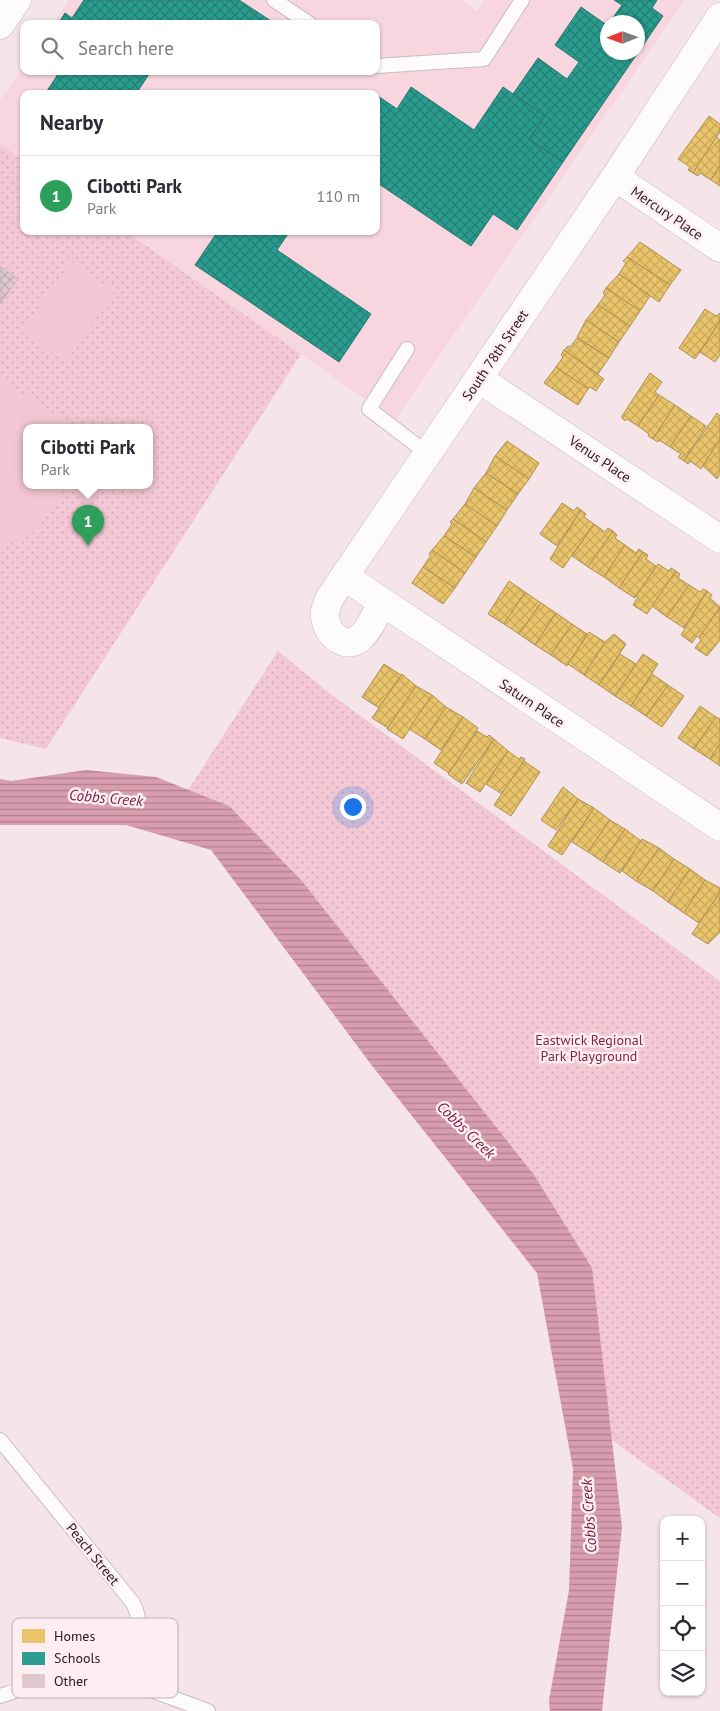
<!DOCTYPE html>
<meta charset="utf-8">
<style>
body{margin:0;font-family:"PT Sans",sans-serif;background:#f7f7f7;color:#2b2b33}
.controls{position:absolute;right:15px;bottom:15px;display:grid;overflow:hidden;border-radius:10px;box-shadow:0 1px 4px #0004}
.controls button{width:45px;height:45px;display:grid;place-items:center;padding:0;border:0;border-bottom:1px solid #e1e1e2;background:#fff;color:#2b2b33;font:25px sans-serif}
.compass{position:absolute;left:600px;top:15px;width:45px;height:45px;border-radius:50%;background:#fff;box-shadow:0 1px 4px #0004;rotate:269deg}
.you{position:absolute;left:352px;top:806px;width:18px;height:18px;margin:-12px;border:4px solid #fff;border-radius:50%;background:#1a73e8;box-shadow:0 0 0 8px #1a73e833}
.badge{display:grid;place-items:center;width:32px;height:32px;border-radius:50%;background:#706165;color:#fff;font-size:16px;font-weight:700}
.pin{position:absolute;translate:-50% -41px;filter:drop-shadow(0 1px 2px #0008)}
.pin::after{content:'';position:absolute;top:26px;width:18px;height:15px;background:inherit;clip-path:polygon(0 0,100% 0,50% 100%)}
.popup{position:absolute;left:23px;top:424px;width:130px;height:65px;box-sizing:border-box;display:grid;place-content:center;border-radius:10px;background:#fff;filter:drop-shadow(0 1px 4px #0005);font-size:16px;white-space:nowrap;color:#7c7c81}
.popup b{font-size:19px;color:#2b2b33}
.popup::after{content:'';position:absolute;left:50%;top:100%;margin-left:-10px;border:10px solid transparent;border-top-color:#fff}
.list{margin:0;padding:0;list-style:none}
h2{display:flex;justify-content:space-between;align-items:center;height:65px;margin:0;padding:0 20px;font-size:21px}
h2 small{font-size:16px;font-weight:400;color:#7c7c81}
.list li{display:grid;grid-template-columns:32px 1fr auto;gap:15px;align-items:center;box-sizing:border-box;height:80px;padding:0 20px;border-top:1px solid #e1e1e2}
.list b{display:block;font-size:19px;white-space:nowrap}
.list p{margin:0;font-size:16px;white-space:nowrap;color:#7c7c81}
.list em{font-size:16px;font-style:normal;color:#7c7c81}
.icon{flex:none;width:28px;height:28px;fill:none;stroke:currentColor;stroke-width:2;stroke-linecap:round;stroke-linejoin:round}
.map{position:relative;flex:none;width:720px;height:1711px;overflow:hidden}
.search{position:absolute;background:#fff;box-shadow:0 1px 4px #0004;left:20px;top:20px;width:360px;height:55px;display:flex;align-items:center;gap:12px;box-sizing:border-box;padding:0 18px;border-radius:10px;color:#7c7c81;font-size:19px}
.panel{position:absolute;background:#fff;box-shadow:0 1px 4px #0004;left:20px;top:90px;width:360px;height:145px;border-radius:10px}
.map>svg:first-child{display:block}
.built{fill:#f7d6df;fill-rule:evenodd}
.park{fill:url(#park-dots);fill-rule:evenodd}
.garden{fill:#f3c8d4}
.water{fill:url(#water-rules)}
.homes{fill:url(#homes-cross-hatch);stroke:#af9154}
.schools{fill:url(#schools-cross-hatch);stroke:#29766d}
.building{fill:url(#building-cross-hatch);stroke:#c8b9bd}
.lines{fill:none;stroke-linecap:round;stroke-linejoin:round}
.service-casing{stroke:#cbbcc0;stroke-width:16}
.minor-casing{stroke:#cbbcc0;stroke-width:29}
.tertiary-casing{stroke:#cbbcc0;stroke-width:29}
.service{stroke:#fefbfc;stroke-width:14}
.minor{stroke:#fefbfc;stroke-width:28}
.tertiary{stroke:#fefbfc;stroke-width:28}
.labels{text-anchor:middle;stroke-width:5;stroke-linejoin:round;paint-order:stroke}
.street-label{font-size:14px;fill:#281b1f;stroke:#feeef2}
.park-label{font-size:14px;fill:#812449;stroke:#feeef2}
.water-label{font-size:15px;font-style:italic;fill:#7c2045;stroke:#feeef2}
.key{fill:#feeef2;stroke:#beafb3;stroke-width:1}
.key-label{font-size:14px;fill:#281b1f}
</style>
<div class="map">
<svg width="720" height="1711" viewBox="0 0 720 1711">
<defs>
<pattern id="park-dots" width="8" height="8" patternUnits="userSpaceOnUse" patternTransform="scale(1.25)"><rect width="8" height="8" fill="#f3c8d4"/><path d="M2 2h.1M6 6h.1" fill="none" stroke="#d0abb6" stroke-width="1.8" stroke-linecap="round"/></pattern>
<pattern id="water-rules" width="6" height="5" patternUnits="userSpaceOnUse" patternTransform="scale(1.25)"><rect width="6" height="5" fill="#d89dae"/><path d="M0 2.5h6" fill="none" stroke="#af7f8d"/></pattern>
<pattern id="homes-cross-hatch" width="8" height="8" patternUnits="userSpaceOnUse" patternTransform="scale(1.25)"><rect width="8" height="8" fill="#e9c46a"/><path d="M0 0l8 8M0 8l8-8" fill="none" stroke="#c8a85b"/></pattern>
<pattern id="schools-cross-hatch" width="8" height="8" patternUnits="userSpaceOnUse" patternTransform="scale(1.25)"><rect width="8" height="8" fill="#2a9d8f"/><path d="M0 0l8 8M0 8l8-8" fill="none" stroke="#247f74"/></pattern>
<pattern id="building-cross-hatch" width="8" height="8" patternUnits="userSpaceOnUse" patternTransform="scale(1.25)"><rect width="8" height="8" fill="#dfc8ce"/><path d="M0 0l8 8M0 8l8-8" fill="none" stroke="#bfabb0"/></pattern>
</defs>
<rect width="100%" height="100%" fill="#f5e4e8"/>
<!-- built -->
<path class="built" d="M 69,0 L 462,0 L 477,11 L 485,0 L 685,0 L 395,420 L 125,231 L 376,231 L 376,94 L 24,94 L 24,161 L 0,144 L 0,100 L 24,66 L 24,71 L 376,71 L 376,24 L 53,24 ZM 608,22 L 638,22 L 638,52 L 608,52 Z"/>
<!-- park -->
<g class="park">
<path d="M 0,144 L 24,161 L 24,231 L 125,231 L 301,354 L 46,749 L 0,738 ZM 27,427 L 149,427 L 149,485 L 27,485 Z"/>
<polygon points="278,651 332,695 720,981 720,1518 599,1431 571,1239 188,790"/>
</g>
<!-- garden -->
<g class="garden">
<polygon points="71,261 114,291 66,362 22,332"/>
<polygon points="0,378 72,427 27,427 27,485 67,485 36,531 0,547"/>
</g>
<!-- water -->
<polygon class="water" points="86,770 156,777 229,806 301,880 534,1175 592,1268 622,1527 602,1711 550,1711 549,1700 569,1590 573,1469 537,1273 373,1067 211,850 126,825 0,825 0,779 11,781"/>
<!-- homes -->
<g class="homes">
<polygon points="709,116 720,124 720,132 693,173 688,170 690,167 678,159"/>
<polygon points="716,137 720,140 720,165 711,180 700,173 698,176 693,173"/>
<polygon points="720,165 720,186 711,180"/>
<polygon points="640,242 681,270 670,285 627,257"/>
<polygon points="627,257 670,285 659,302 619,274 626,263 623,261"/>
<polygon points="619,274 650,296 640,311 606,288"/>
<polygon points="606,288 640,311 630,326 598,305 605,295 603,293"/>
<polygon points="598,305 630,326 619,342 586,320"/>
<polygon points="705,309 716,316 720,313 720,321 695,359 679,348"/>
<polygon points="586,320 619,342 609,358 577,337"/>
<polygon points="720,321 720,355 715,362 700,352"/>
<polygon points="577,338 609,358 598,374 564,350 568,346 570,347"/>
<polygon points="564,350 604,379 596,391 590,387 588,389 556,367 563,357 561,355"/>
<polygon points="556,367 588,389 578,405 544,383"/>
<polygon points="650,373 662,382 655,392 659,395 638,426 627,419 625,421 622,418 622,416"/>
<polygon points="659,395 675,405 653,439 648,436 649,434 638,426"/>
<polygon points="675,405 691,416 670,447 659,440 658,442 653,439"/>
<polygon points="717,413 720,416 720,439 701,469 690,461 688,464 684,461"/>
<polygon points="691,416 706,426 684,461 678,457 681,454 670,447"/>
<polygon points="720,439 720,474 717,479 703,466"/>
<polygon points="507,441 539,463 529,479 495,456"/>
<polygon points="495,456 529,479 518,494 486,473"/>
<polygon points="486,473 518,494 507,510 474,488"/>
<polygon points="474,488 507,510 497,526 465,504"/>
<polygon points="562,503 574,511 577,507 581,510 557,546 540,534"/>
<polygon points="465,504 497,526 486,542 453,519"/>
<polygon points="581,510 586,514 584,517 594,524 563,568 550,559"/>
<polygon points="453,519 486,542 476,557 444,536 452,524 450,522"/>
<polygon points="594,524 605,532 608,528 613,531 588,567 572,556"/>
<polygon points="613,531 617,535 615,538 625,545 604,577 588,567"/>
<polygon points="444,536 476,557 465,573 432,550"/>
<polygon points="625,545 636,553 639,549 643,552 619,588 604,577"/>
<polygon points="432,550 465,573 455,588 423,567 431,555 429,554"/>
<polygon points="643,552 648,555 646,559 656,566 635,598 619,588"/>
<polygon points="658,564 669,571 671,568 676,571 647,614 633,605 638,597 636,596"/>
<polygon points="423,567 455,588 443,604 412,583"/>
<polygon points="676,571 680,574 678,578 689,585 667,617 652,606"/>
<polygon points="509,581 525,592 504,624 488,614"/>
<polygon points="689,585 700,592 703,589 707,591 684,628 667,617"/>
<polygon points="707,591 712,595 710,598 720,607 699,638 697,636 692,643 681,635"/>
<polygon points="525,592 541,603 519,634 504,624"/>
<polygon points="541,603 556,613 535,645 519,634"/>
<polygon points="720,607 720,640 707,656 695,648 701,640 699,638"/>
<polygon points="556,613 572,624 551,655 535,645"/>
<polygon points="572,624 587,634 567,666 551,655"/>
<polygon points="589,632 605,642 584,675 568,664"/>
<polygon points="614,634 626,644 599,685 584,675 605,642"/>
<polygon points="620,654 636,664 615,696 599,685"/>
<polygon points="643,654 658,664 631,706 615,696"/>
<polygon points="384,664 401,675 379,708 362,697"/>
<polygon points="402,674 416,686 388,728 372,718"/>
<polygon points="652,674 668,685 646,716 631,706"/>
<polygon points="668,685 684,696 662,727 646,716"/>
<polygon points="416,686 432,695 403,739 387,729"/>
<polygon points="432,695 446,707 425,739 409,729"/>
<polygon points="700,706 716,717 694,749 678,738"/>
<polygon points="446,707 463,717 441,750 425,739"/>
<polygon points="463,717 478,728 449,773 434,763"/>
<polygon points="716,717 720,719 720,744 710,759 694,749"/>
<polygon points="477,731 487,737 489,735 494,739 462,784 448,774"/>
<polygon points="494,739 508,751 480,792 466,783"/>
<polygon points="720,744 720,766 710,759"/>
<polygon points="508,751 519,759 521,757 525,759 502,794 486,784"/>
<polygon points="524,761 540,772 511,816 494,805"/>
<polygon points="563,787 578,799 556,830 541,820"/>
<polygon points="578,799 594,808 562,855 548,846"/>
<polygon points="594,808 610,820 588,852 572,842"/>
<polygon points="610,820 625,829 603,862 588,852"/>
<polygon points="625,829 641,841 620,873 603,862"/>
<polygon points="642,839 659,848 636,881 622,871"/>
<polygon points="659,848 674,859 653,891 636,881"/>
<polygon points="674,859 690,869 668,902 653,891"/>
<polygon points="690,869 705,880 684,913 668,902"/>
<polygon points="705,880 720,888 720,892 699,923 684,913"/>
<polygon points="720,892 720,932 708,944 692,934"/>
</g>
<!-- schools -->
<g class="schools">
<polygon points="84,0 239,0 271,21 269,24 58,24 65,13 72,18"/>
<polygon points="614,0 657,0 652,8 663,16 563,162 529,139 545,116 513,94 538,58 567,79 579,62 555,45 581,7 608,26 608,52 638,52 638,22 610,22 622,5"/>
<polygon points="60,71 151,71 136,94 45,94"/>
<polygon points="411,87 474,130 503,87 545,116 529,139 563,162 517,230 493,214 471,246 376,182 376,98 378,96 397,109"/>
<polygon points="218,231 290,231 277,250 371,314 339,362 195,265"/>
</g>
<!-- building -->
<polygon class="building" points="0,266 18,279 0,304"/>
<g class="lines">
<!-- service casing -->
<g class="service-casing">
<g id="service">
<polyline points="274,0 310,24"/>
<polyline points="376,66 484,59 522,0"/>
<polyline points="407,349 369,409 428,454"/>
<path d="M 0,1440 L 133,1603 C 146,1629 135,1657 126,1684"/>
<path d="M 0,1696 C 24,1690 44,1673 68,1670 C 94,1667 180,1701 208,1711"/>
</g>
</g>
<!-- minor casing -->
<g class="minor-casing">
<g id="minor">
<polyline points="615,177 720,248"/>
<polyline points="479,379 720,539"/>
<polyline points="345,577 720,827"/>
<path d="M 382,603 C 376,614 370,629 361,637 C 348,650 330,638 326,622 C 323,614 326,607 329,599 L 615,177 L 720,17"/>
</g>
</g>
<!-- tertiary casing -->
<g class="tertiary-casing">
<polyline id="tertiary" points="0,25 17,0"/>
</g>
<!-- service -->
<use href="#service" class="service"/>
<!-- minor -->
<use href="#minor" class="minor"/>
<!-- tertiary -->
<use href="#tertiary" class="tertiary"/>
</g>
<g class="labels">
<!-- street labels -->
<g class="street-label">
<text transform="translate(667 213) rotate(34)" y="5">Mercury Place</text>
<text transform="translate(495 355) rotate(-56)" y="5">South 78th Street</text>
<text transform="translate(600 459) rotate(34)" y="5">Venus Place</text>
<text transform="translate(532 703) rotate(34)" y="5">Saturn Place</text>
<text transform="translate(93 1554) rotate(51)" y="5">Peach Street</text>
</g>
<!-- park labels -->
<g class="park-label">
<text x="589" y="1045">Eastwick Regional<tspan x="589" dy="16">Park Playground</tspan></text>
</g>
<!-- water labels -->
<g class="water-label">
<text transform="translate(106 798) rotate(5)" y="5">Cobbs Creek</text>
<text transform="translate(466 1130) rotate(44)" y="5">Cobbs Creek</text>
<text transform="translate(589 1516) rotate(-94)" y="5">Cobbs Creek</text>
</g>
</g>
<!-- legend -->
<rect x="12" y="1618" width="166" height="80" rx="8" class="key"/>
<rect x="22" y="1629" width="23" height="14" fill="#e9c46a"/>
<rect x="22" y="1652" width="23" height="13" fill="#2a9d8f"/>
<rect x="22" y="1674" width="23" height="14" fill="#dfc8ce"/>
<g class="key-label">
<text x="54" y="1641">Homes</text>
<text x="54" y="1663">Schools</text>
<text x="54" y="1686">Other</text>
</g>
</svg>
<div class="controls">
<button>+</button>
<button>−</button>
<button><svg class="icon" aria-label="locate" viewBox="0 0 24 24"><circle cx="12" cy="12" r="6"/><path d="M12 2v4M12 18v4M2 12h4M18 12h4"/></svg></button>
<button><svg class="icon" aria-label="layers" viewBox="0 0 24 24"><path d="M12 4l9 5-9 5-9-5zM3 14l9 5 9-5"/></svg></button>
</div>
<svg class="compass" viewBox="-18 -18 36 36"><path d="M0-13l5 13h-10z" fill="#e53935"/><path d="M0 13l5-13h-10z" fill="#7c7c81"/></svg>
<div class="you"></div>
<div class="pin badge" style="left:88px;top:546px;background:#2e9e5b">1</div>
<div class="popup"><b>Cibotti Park</b>Park</div>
<div class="search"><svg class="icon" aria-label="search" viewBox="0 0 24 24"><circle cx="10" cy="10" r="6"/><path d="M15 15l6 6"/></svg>Search here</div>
<section class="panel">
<h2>Nearby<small></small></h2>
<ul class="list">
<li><span class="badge" style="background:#2e9e5b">1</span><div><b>Cibotti Park</b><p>Park</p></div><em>110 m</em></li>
</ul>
</section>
</div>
